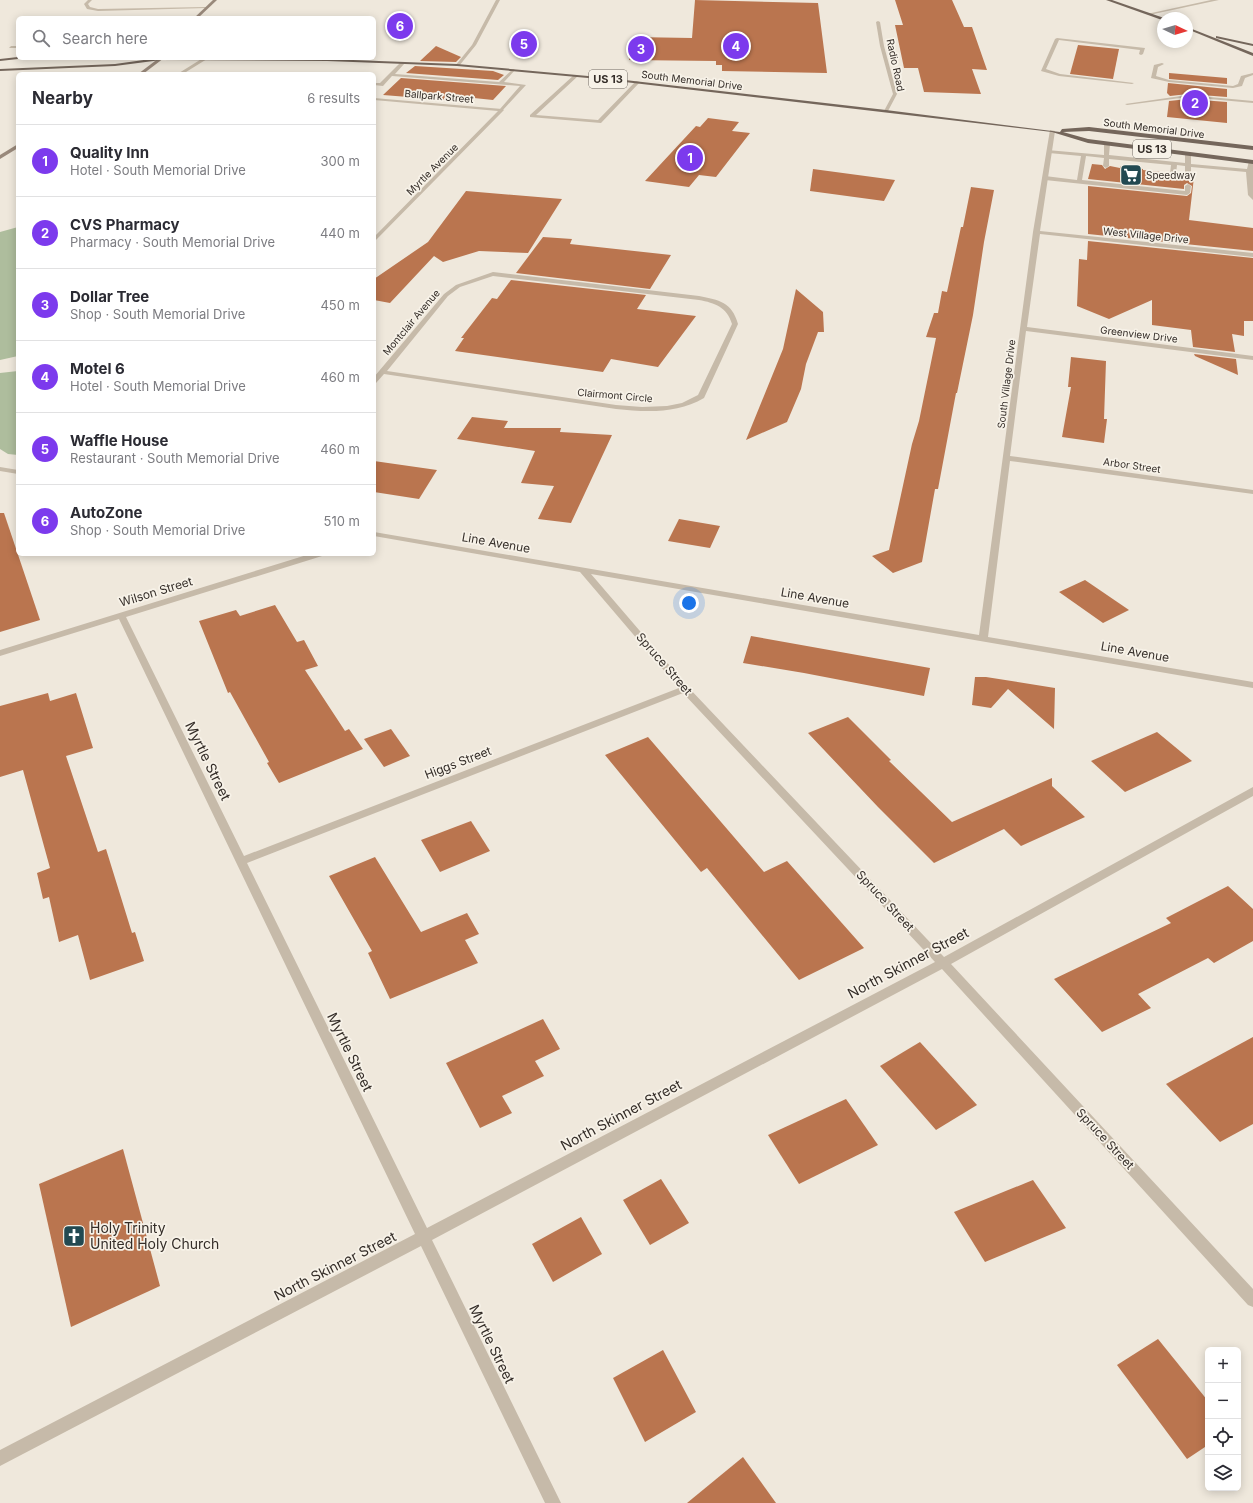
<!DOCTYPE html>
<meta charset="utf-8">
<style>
body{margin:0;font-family:Inter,sans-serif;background:#f7f7f7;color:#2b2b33}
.controls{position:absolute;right:12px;bottom:12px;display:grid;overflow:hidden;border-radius:6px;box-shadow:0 2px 10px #0003}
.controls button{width:36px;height:36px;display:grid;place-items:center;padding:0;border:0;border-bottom:1px solid #e1e1e2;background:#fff;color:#2b2b33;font:20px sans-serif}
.compass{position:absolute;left:1157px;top:12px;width:36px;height:36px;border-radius:50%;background:#fff;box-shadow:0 2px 10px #0003;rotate:94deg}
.you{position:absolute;left:689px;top:603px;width:14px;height:14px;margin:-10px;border:3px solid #fff;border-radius:50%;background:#1a73e8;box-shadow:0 0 0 6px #1a73e833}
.badge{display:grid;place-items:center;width:26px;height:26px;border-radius:50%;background:#7c3aed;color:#fff;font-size:13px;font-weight:700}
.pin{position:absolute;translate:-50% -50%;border:2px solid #fff;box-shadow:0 1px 4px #0006}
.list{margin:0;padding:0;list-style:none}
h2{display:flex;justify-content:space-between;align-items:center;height:52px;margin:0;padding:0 16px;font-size:17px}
h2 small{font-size:13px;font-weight:400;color:#7c7c81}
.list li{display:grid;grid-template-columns:26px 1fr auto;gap:12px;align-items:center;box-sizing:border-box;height:72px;padding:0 16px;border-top:1px solid #e1e1e2}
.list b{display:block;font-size:15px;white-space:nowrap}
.list p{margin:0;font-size:13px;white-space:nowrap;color:#7c7c81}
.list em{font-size:13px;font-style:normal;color:#7c7c81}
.icon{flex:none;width:22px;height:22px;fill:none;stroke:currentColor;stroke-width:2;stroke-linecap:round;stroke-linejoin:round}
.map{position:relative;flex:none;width:1253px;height:1503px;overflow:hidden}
.search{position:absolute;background:#fff;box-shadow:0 2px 10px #0003;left:16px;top:16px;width:360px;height:44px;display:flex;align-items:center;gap:10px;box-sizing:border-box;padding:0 14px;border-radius:6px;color:#7c7c81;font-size:15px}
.panel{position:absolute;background:#fff;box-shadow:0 2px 10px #0003;left:16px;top:72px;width:360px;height:484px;border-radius:6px}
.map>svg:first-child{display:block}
.green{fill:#aebd9d}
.building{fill:#ba754f}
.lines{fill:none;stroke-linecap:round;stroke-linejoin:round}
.lane{fill:#c6baa9;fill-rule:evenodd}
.street{fill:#c6baa9;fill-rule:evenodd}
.secondary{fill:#99897b;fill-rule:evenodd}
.primary{fill:#74665b;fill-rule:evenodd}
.labels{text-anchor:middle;stroke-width:3.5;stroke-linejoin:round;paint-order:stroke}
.far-street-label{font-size:10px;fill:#342d28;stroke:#f7f2e8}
.far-poi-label{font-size:10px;fill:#342d28;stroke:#f7f2e8;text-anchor:start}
.shield{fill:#f7f2e8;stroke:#6e6862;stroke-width:1}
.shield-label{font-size:11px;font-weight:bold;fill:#342d28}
.street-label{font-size:12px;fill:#342d28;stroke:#f7f2e8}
.near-street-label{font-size:14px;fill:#342d28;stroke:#f7f2e8}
.near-poi-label{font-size:14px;fill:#342d28;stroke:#f7f2e8;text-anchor:start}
</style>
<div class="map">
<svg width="1253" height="1503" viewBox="0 0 1253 1503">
<rect width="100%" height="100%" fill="#efe8dc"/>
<!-- green -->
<g class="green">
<polygon points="18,227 18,356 0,360 0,232"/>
<polygon points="18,371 18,455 8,454 0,449 0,373"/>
</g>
<!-- building -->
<g class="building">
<polygon points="695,0 818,3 827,73 722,71 722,65 716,65 716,61 629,60 633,37 692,38"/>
<polygon points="895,0 952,0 964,27 972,27 987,70 972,69 981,94 924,92 918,68 904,68 895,25 903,25"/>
<polygon points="1078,45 1119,49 1113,79 1070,74"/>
<polygon points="436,46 461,57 456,62 420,61"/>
<polygon points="415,66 493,71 504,75 498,80 406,73"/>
<polygon points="1169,73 1227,78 1227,84 1169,79"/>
<polygon points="401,78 506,86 493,100 474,98 471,102 383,95"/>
<polygon points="1168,83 1227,89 1227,97 1188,94 1170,96 1167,93"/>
<polygon points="1188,99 1227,102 1227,123 1167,117 1169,101"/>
<polygon points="708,118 739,122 732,131 750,133 716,177 699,175 689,187 645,181 696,126 700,127"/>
<polygon points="1092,164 1102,165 1105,169 1110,166 1120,168 1121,166 1143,169 1143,170 1169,173 1172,177 1177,175 1184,175 1187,179 1194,177 1189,220 1253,228 1253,251 1088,234 1088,186 1187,196 1191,193 1192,186 1187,183 1184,185 1184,189 1088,179"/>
<polygon points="813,169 895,180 884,201 810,191"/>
<polygon points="971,187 994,190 984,242 973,315 957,393 956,393 938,489 935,489 922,562 893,573 872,556 889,550 912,444 919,421 936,338 926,337 934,313 938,313 942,291 947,292 961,227 963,227"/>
<polygon points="466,191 562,199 528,253 479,251 443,262 434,256 390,303 374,300 374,279 428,242"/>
<polygon points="543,237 572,239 570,244 671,255 650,289 516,273"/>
<polygon points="1088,241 1253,258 1253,321 1244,321 1244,336 1232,334 1235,352 1193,347 1191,330 1152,325 1152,300 1109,319 1077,306 1079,259 1087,260"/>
<polygon points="511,280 646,295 637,309 696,316 658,367 611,359 603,372 455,351 464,338 461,338 492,298 497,299"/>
<polygon points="796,289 823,312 824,332 818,332 806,364 801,389 787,422 746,440 783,349"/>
<polygon points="1194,354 1236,359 1238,375 1195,356"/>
<polygon points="1071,357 1106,361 1104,419 1107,419 1104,443 1062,437 1071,387 1068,387"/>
<polygon points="472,417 508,421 504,428 561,428 560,432 612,435 571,523 538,519 554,486 521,483 535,451 457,439"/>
<polygon points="374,461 437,470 419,499 374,492"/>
<polygon points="0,513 4,513 40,620 0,632"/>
<polygon points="679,519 720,526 710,548 668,541"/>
<polygon points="1085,580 1129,610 1103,623 1059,592"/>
<polygon points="275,605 297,642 304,640 318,666 305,670 345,731 349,729 363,749 279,783 267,763 269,762 230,692 228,693 199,621 236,610 240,616"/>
<polygon points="751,636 930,668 924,696 804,673 743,663"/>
<polygon points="975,677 986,677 1055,688 1054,729 1008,689 991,708 972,705"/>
<polygon points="48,693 50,701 76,693 93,748 66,756 98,852 106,849 132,933 135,932 144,961 90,980 78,935 59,942 49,897 43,899 37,873 50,868 23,770 0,777 0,706"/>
<polygon points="848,717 891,760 889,761 952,822 1052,778 1052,786 1085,817 1021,846 1004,829 934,863 878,807 808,733"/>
<polygon points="391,729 410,756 384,767 364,739"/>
<polygon points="1157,732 1192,761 1125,792 1091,761"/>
<polygon points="648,737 764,872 787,861 864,948 799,980 707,868 701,872 605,755"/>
<polygon points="471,821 490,851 440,872 421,840"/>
<polygon points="375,857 421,932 467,913 479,934 465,940 478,963 390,999 368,953 372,951 329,876"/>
<polygon points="1228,886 1253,909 1253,941 1214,963 1208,958 1138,994 1151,1008 1102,1032 1054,979 1171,923 1166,918"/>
<polygon points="543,1019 560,1049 535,1061 544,1076 502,1096 512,1113 480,1128 446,1063"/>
<polygon points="1253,1037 1253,1124 1220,1142 1166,1084"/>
<polygon points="920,1042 977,1105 936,1130 880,1066"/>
<polygon points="846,1099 878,1145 799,1184 768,1135"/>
<polygon points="123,1149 160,1286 71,1327 39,1184"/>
<polygon points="661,1179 689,1223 650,1245 623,1200"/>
<polygon points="1033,1180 1066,1228 985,1262 954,1212"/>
<polygon points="581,1217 602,1254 553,1282 532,1244"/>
<polygon points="1158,1339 1208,1401 1208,1445 1187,1459 1117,1365"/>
<polygon points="663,1350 696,1412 645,1442 613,1378"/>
<polygon points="743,1457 776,1503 687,1503"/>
</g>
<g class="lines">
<!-- lane -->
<g class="lane">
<polygon points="88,0 92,0 88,4 90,7 98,9 205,7 207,8 98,11 87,9 84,4"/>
<polygon points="1057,38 1145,48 1143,54 1141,55 1139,54 1140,50 1059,40 1046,69 1060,74 1134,83 1132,84 1059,76 1041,71 1055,39"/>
<polygon points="11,46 18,46 18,48 9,48"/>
<polygon points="203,58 207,59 186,72 193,74 179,73"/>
<polygon points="401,62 405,63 395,74 499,82 513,69 515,70 504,82 526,85 502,111 500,109 520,86 392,76 383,86 374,85 374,83 380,83"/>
<polygon points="1162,63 1164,64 1158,67 1156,76 1169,80 1233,86 1238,84 1241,76 1253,73 1253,75 1245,78 1242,86 1233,88 1169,82 1151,78 1154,65"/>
<polygon points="574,75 578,76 536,115 598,120 636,81 640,82 601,123 530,117 530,115"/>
<polygon points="1188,95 1253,101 1253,103 1188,97 1127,105 1125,104"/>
<polygon points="1107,142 1110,144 1109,155 1185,163 1185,154 1188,152 1191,154 1191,164 1247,169 1249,161 1253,161 1253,200 1248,195 1246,172 1191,167 1191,176 1188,178 1185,176 1185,166 1177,165 1176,174 1173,176 1170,174 1171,165 1109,159 1109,166 1106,168 1103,166 1104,158 1086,156 1082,180 1185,191 1185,186 1188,184 1191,186 1190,193 1187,195 1045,180 1042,178 1045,176 1077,180 1081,156 1049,153 1047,152 1047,150 1104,155 1104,144"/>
</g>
<!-- street -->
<g class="street">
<polygon points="496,0 500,0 476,45 459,66 455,66 472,45"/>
<polygon points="1211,0 1219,0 1149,15 1147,14"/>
<polygon points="878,21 880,22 884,46 897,94 888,111 886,112 884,111 893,94 880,46 876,22"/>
<polygon points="374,98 502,109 504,110 374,242 374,237 498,111 374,100"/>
<path d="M 1050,130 L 1055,131 L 1040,231 L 1253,253 L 1253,257 L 1040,234 L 1027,327 L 1253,356 L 1253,360 L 1026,331 L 1010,456 L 1253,490 L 1253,494 L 1010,461 L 988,637 L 1253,682 L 1253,688 L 591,574 L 688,687 L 944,957 L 1253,787 L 1253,796 L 951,964 L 1253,1289 L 1253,1307 L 1248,1305 L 942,969 L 432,1240 L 561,1503 L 545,1503 L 421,1246 L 0,1466 L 0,1450 L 415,1234 L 119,619 L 0,656 L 0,650 L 310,554 L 323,554 L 322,556 L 126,617 L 244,856 L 679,688 L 580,572 L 374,536 L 374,532 L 979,635 L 1033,232 ZM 683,693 L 935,962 L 427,1228 L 247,863 Z"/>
<path d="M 493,272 L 699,296 C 719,300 732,302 738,324 L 704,398 C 677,414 646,412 616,409 L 384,374 L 376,383 L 374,384 L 374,377 L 444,294 L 456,285 ZM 493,276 L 699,300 C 715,303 727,307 732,324 L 698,395 L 682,403 L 667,406 L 642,407 L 616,405 L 387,371 L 448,296 L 460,287 Z"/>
<polygon points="0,467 18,470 18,474 0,471"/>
</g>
<!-- secondary -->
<g class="secondary">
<polygon points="213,0 217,0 198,18 194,18"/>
<polygon points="159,58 164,58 143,74 138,74"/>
<polygon points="18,144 18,148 0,159 0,155"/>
</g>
<!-- primary -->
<g class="primary">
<polygon points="1106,0 1112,0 1164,18 1162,20"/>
<polygon points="1187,27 1253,53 1253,56 1187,29"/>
<polygon points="1216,36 1253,44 1253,46 1216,38"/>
<polygon points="18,57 27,58 0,61 0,59"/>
<polygon points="158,58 327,59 457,64 599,77 886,110 1060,132 1062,129 1089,127 1253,146 1253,150 1089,131 1063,132 1088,139 1253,160 1253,164 1088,143 1052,132 599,79 457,66 327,61 161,60 115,66 0,71 0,69 115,64"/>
</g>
</g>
<!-- icons -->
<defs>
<g id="supermarket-square" transform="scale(1.15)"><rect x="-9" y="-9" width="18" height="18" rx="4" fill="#224951" stroke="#f7f2e8"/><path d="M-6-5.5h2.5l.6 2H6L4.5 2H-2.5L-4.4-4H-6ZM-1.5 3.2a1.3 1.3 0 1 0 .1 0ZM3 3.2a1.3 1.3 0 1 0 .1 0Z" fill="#fff"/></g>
<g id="church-square" transform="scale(1.15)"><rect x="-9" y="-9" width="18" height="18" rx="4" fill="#224951" stroke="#f7f2e8"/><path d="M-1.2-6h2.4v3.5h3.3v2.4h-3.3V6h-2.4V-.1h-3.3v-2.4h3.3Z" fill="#fff"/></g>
</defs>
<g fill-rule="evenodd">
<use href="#supermarket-square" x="1131" y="175"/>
<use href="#church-square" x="74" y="1236"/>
</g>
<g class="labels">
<!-- far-street labels -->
<g class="far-street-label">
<text transform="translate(896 65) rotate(78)" y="4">Radio Road</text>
<text transform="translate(692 80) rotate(7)" y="4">South Memorial Drive</text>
<text transform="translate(439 96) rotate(5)" y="4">Ballpark Street</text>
<text transform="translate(1154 128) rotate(7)" y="4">South Memorial Drive</text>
<text transform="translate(432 169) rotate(-45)" y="4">Myrtle Avenue</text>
<text transform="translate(1146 235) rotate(6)" y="4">West Village Drive</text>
<text transform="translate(411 322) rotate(-50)" y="4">Montclair Avenue</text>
<text transform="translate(1139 334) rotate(7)" y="4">Greenview Drive</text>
<text transform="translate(1006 384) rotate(-83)" y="4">South Village Drive</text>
<text transform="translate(615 395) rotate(5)" y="4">Clairmont Circle</text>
<text transform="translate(1132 465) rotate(8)" y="4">Arbor Street</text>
</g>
<!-- far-poi labels -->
<g class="far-poi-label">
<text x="1146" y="179">Speedway</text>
</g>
<!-- shield labels -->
<g class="shield">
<rect x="589" y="70" width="38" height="18" rx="3"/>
<rect x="1133" y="140" width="38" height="18" rx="3"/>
</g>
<g class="shield-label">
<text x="608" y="83">US 13</text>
<text x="1152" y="153">US 13</text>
</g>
<!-- street labels -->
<g class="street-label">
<text transform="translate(496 543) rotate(10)" y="4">Line Avenue</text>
<text transform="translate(156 592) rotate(-17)" y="4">Wilson Street</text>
<text transform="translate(815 598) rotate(10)" y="4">Line Avenue</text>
<text transform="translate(1135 652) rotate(10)" y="4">Line Avenue</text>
<text transform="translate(664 664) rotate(49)" y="4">Spruce Street</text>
<text transform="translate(458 763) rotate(-21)" y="4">Higgs Street</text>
<text transform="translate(885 901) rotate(47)" y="4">Spruce Street</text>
<text transform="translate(1105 1139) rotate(47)" y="4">Spruce Street</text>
</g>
<!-- near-street labels -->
<g class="near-street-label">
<text transform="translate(208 761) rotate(64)" y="5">Myrtle Street</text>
<text transform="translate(908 963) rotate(-28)" y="5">North Skinner Street</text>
<text transform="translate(350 1052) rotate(64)" y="5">Myrtle Street</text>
<text transform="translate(621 1115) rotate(-28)" y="5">North Skinner Street</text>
<text transform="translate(335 1266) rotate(-27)" y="5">North Skinner Street</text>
<text transform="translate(492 1344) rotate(64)" y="5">Myrtle Street</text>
</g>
<!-- near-poi labels -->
<g class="near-poi-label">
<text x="90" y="1233">Holy Trinity<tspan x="90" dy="16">United Holy Church</tspan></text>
</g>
</g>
</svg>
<div class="controls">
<button>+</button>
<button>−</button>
<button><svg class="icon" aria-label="locate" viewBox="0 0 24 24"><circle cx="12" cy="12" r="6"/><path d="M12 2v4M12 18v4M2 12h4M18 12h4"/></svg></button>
<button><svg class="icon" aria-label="layers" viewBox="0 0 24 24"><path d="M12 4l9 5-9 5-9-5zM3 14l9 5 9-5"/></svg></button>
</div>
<svg class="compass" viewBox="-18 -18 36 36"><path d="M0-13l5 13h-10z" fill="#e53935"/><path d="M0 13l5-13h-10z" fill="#7c7c81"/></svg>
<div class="you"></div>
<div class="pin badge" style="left:690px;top:158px">1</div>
<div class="pin badge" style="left:1195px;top:103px">2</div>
<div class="pin badge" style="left:641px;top:49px">3</div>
<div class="pin badge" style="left:736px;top:46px">4</div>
<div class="pin badge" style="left:524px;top:44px">5</div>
<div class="pin badge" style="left:400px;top:26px">6</div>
<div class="search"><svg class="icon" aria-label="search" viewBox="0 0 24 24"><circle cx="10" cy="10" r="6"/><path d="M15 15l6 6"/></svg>Search here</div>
<section class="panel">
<h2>Nearby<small>6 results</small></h2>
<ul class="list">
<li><span class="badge">1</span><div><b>Quality Inn</b><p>Hotel · South Memorial Drive</p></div><em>300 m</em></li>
<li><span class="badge">2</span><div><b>CVS Pharmacy</b><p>Pharmacy · South Memorial Drive</p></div><em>440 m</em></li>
<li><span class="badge">3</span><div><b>Dollar Tree</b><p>Shop · South Memorial Drive</p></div><em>450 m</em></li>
<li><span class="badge">4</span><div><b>Motel 6</b><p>Hotel · South Memorial Drive</p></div><em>460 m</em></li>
<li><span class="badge">5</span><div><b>Waffle House</b><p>Restaurant · South Memorial Drive</p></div><em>460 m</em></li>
<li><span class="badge">6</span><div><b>AutoZone</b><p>Shop · South Memorial Drive</p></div><em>510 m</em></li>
</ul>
</section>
</div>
